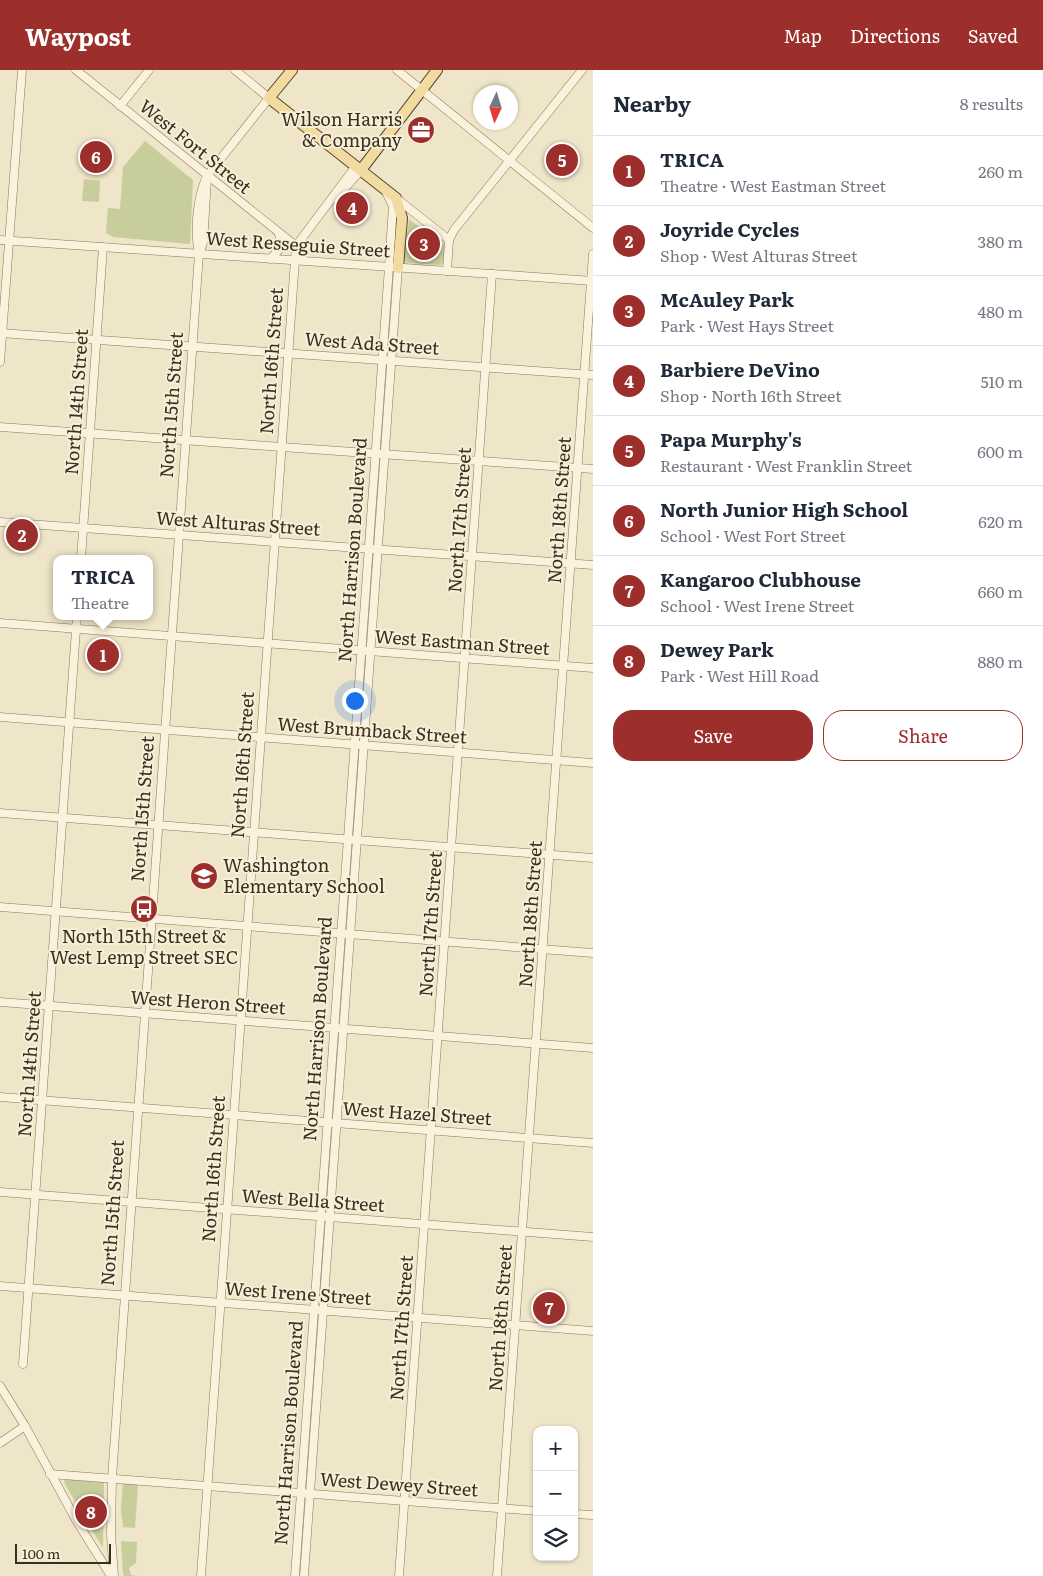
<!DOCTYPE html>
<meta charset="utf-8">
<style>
body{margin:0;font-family:Literata,serif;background:#f6f6f7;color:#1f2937}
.controls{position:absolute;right:15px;bottom:15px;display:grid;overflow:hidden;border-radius:10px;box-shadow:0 1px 4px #0004}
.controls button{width:45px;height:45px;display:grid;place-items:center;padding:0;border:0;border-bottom:1px solid #e0e1e3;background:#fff;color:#1f2937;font:25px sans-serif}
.compass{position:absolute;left:473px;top:15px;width:45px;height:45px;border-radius:50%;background:#fff;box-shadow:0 1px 4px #0004;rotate:184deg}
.scale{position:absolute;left:15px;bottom:12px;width:96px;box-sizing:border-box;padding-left:5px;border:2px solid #3c2f20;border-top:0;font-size:14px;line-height:18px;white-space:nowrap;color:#3c2f20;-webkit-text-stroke:4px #f7efd8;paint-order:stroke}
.you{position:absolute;left:354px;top:630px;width:18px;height:18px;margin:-12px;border:4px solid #fff;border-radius:50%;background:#1a73e8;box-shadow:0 0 0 8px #1a73e833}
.badge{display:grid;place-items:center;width:32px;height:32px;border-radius:50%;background:#9c2e2b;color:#fff;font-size:16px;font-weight:700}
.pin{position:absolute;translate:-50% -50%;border:2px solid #fff;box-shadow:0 1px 5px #0006}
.popup{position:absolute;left:53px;top:485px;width:100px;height:65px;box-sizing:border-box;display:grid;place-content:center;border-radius:10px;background:#fff;filter:drop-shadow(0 1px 4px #0005);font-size:16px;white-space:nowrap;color:#747a83}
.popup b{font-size:19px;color:#1f2937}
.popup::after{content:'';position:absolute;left:50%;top:100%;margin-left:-10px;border:10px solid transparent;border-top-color:#fff}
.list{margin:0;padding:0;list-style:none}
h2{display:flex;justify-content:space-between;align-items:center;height:65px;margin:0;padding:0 20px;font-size:21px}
h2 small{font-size:16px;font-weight:400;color:#747a83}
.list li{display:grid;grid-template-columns:32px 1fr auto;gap:15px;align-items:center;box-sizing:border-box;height:70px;padding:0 20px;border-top:1px solid #e0e1e3}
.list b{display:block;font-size:19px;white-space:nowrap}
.list p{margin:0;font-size:16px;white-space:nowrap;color:#747a83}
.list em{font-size:16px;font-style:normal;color:#747a83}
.actions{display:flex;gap:10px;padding:15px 20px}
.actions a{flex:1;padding:11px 0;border:1px solid #9c2e2b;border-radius:20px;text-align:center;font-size:18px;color:#9c2e2b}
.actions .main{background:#9c2e2b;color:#fff}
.icon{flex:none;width:28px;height:28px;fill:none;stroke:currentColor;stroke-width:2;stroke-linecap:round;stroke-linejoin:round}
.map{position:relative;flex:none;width:593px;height:1506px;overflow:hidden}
header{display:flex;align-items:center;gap:30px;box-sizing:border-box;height:70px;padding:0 25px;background:#9c2e2b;color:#fff}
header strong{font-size:24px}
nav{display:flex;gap:28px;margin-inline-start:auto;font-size:18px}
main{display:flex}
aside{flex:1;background:#fff}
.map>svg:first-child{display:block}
.green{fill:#c7ce9b}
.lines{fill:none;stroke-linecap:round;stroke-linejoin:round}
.minor-casing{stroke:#8c775c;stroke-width:9}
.major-casing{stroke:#5a4530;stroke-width:12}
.minor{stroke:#faf2dc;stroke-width:8}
.major{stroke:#f2dba0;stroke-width:10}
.labels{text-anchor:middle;stroke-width:4;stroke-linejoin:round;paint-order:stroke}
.poi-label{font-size:18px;fill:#3c2f20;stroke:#f7efd8;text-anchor:end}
.street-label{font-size:18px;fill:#3c2f20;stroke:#f7efd8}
</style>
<header>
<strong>Waypost</strong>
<nav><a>Map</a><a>Directions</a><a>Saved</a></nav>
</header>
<main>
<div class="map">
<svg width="593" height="1506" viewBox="0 0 593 1506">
<rect width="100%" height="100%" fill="#efe5c8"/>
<!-- green -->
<g class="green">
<polygon points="145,71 193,110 190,174 113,167 106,163 108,138 120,139 123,97"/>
<polygon points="84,109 100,111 99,132 82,131"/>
<polygon points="409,149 447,178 446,190 441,195 407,193 404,191"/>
<polygon points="66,1409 104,1412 103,1478 66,1416 64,1411"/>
<polygon points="123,1413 138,1415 135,1458 123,1457 121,1439"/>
<polygon points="121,1471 137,1472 136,1493 129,1498 131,1505 137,1506 124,1506 123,1503"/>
</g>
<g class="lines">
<!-- minor casing -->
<g class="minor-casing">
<g id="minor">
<polyline points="76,0 296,176"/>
<polyline points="397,0 593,158"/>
<polyline points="120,36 149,0"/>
<polyline points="336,128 361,100"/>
<polyline points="396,128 449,170"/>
<polyline points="0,170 593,211"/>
<polyline points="199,184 203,173 207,109"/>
<polyline points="270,189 282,177 279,164"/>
<polyline points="447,201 449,170 454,160 582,0"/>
<polyline points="0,263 593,305"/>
<polyline points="0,292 22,0"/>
<polyline points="0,357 593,399"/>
<polyline points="0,452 593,495"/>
<polyline points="81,489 103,177"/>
<polyline points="0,553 593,598"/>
<polyline points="0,647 593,693"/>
<polyline points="0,743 593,788"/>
<polyline points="0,837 593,883"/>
<polyline points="0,932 593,978"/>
<polyline points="0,1027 593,1073"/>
<polyline points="0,1122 593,1167"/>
<polyline points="0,1216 593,1261"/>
<polyline points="23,1294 77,546"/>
<polyline points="0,1316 25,1356 76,1450 111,1506"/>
<polyline points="0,1373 25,1356"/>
<polyline points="50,1404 537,1441"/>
<polyline points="574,1444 593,1445"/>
<path d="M 114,1506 L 111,1465 L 112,1408 L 199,184 C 194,160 197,128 207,106 L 269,28 L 235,0"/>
<polyline points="201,1506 296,176 356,96"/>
<polyline points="295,1506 389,197 393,136 386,122"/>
<polyline points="304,1506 398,198"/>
<polyline points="399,1506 492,204"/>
<polyline points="497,1506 593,184"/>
</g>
</g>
<!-- major casing -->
<g class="major-casing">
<g id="major">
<polyline points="292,0 269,28 396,128 402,148 398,198"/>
<polyline points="361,100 437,0"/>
</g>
</g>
<!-- minor -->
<use href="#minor" class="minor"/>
<!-- major -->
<use href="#major" class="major"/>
</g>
<!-- icons -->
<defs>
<g id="office-disc" transform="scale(1.4375)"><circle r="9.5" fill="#9c2e2b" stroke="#f7efd8"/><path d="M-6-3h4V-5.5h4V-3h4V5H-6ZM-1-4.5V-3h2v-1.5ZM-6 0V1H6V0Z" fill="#fff"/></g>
<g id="school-disc" transform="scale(1.4375)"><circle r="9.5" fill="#9c2e2b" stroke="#f7efd8"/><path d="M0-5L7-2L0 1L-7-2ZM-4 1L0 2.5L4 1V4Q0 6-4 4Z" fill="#fff"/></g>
<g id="bus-disc" transform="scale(1.4375)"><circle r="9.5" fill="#9c2e2b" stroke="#f7efd8"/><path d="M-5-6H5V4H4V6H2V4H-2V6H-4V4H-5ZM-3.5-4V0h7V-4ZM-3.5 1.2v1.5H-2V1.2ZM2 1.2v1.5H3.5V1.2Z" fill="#fff"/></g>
</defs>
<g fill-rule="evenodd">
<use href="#office-disc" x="421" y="60"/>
<use href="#school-disc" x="204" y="806"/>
<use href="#bus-disc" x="144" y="839"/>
</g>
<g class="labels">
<!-- poi labels -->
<g class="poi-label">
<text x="402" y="56">Wilson Harris<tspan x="402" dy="21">&amp; Company</tspan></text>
<text x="223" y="802" text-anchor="start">Washington<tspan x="223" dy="21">Elementary School</tspan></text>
<text x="144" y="873" text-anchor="middle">North 15th Street &amp;<tspan x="144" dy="21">West Lemp Street SEC</tspan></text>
</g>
<!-- street labels -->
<g class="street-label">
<text transform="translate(195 77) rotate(39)" y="6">West Fort Street</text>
<text transform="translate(298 175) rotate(4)" y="6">West Resseguie Street</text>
<text transform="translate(372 274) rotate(4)" y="6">West Ada Street</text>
<text transform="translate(272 291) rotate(-86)" y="6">North 16th Street</text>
<text transform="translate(77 332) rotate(-86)" y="6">North 14th Street</text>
<text transform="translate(172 335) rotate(-86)" y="6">North 15th Street</text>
<text transform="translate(560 440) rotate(-86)" y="6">North 18th Street</text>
<text transform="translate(460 450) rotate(-86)" y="6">North 17th Street</text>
<text transform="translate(238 454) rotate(4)" y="6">West Alturas Street</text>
<text transform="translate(353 480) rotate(-86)" y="6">North Harrison Boulevard</text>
<text transform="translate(462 573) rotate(4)" y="6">West Eastman Street</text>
<text transform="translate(372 661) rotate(4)" y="6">West Brumback Street</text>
<text transform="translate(243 695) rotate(-86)" y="6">North 16th Street</text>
<text transform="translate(143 739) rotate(-86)" y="6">North 15th Street</text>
<text transform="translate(531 844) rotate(-86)" y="6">North 18th Street</text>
<text transform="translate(431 854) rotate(-86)" y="6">North 17th Street</text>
<text transform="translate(208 933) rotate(4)" y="6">West Heron Street</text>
<text transform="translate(318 959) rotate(-86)" y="6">North Harrison Boulevard</text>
<text transform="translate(30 994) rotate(-86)" y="6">North 14th Street</text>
<text transform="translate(417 1044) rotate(4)" y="6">West Hazel Street</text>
<text transform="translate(214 1099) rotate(-86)" y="6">North 16th Street</text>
<text transform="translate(313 1131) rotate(4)" y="6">West Bella Street</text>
<text transform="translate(113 1143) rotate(-86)" y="6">North 15th Street</text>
<text transform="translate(298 1224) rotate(4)" y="6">West Irene Street</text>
<text transform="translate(501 1248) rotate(-86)" y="6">North 18th Street</text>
<text transform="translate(402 1258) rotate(-86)" y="6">North 17th Street</text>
<text transform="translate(289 1363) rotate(-86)" y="6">North Harrison Boulevard</text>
<text transform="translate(399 1415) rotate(4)" y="6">West Dewey Street</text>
</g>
</g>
</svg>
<div class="controls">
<button>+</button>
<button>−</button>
<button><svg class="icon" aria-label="layers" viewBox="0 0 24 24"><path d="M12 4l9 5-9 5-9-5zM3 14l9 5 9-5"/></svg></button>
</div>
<svg class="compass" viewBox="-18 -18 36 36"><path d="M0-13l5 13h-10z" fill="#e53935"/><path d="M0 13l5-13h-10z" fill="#747a83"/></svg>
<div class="scale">100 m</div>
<div class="you"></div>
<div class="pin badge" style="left:103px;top:585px">1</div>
<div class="popup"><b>TRICA</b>Theatre</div>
<div class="pin badge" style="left:22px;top:465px">2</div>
<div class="pin badge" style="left:424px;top:174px">3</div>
<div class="pin badge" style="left:352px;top:138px">4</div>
<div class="pin badge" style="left:562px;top:90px">5</div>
<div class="pin badge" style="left:96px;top:87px">6</div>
<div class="pin badge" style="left:549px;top:1238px">7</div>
<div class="pin badge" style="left:91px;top:1442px">8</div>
</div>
<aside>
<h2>Nearby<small>8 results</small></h2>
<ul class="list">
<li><span class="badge">1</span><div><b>TRICA</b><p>Theatre · West Eastman Street</p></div><em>260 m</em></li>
<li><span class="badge">2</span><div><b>Joyride Cycles</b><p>Shop · West Alturas Street</p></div><em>380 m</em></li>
<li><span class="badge">3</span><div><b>McAuley Park</b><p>Park · West Hays Street</p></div><em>480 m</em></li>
<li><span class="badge">4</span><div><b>Barbiere DeVino</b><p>Shop · North 16th Street</p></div><em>510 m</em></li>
<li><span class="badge">5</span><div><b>Papa Murphy's</b><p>Restaurant · West Franklin Street</p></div><em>600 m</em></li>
<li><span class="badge">6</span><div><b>North Junior High School</b><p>School · West Fort Street</p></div><em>620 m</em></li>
<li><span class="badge">7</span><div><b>Kangaroo Clubhouse</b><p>School · West Irene Street</p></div><em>660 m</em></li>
<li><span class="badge">8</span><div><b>Dewey Park</b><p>Park · West Hill Road</p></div><em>880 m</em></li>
</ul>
<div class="actions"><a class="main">Save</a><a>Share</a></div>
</aside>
</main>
